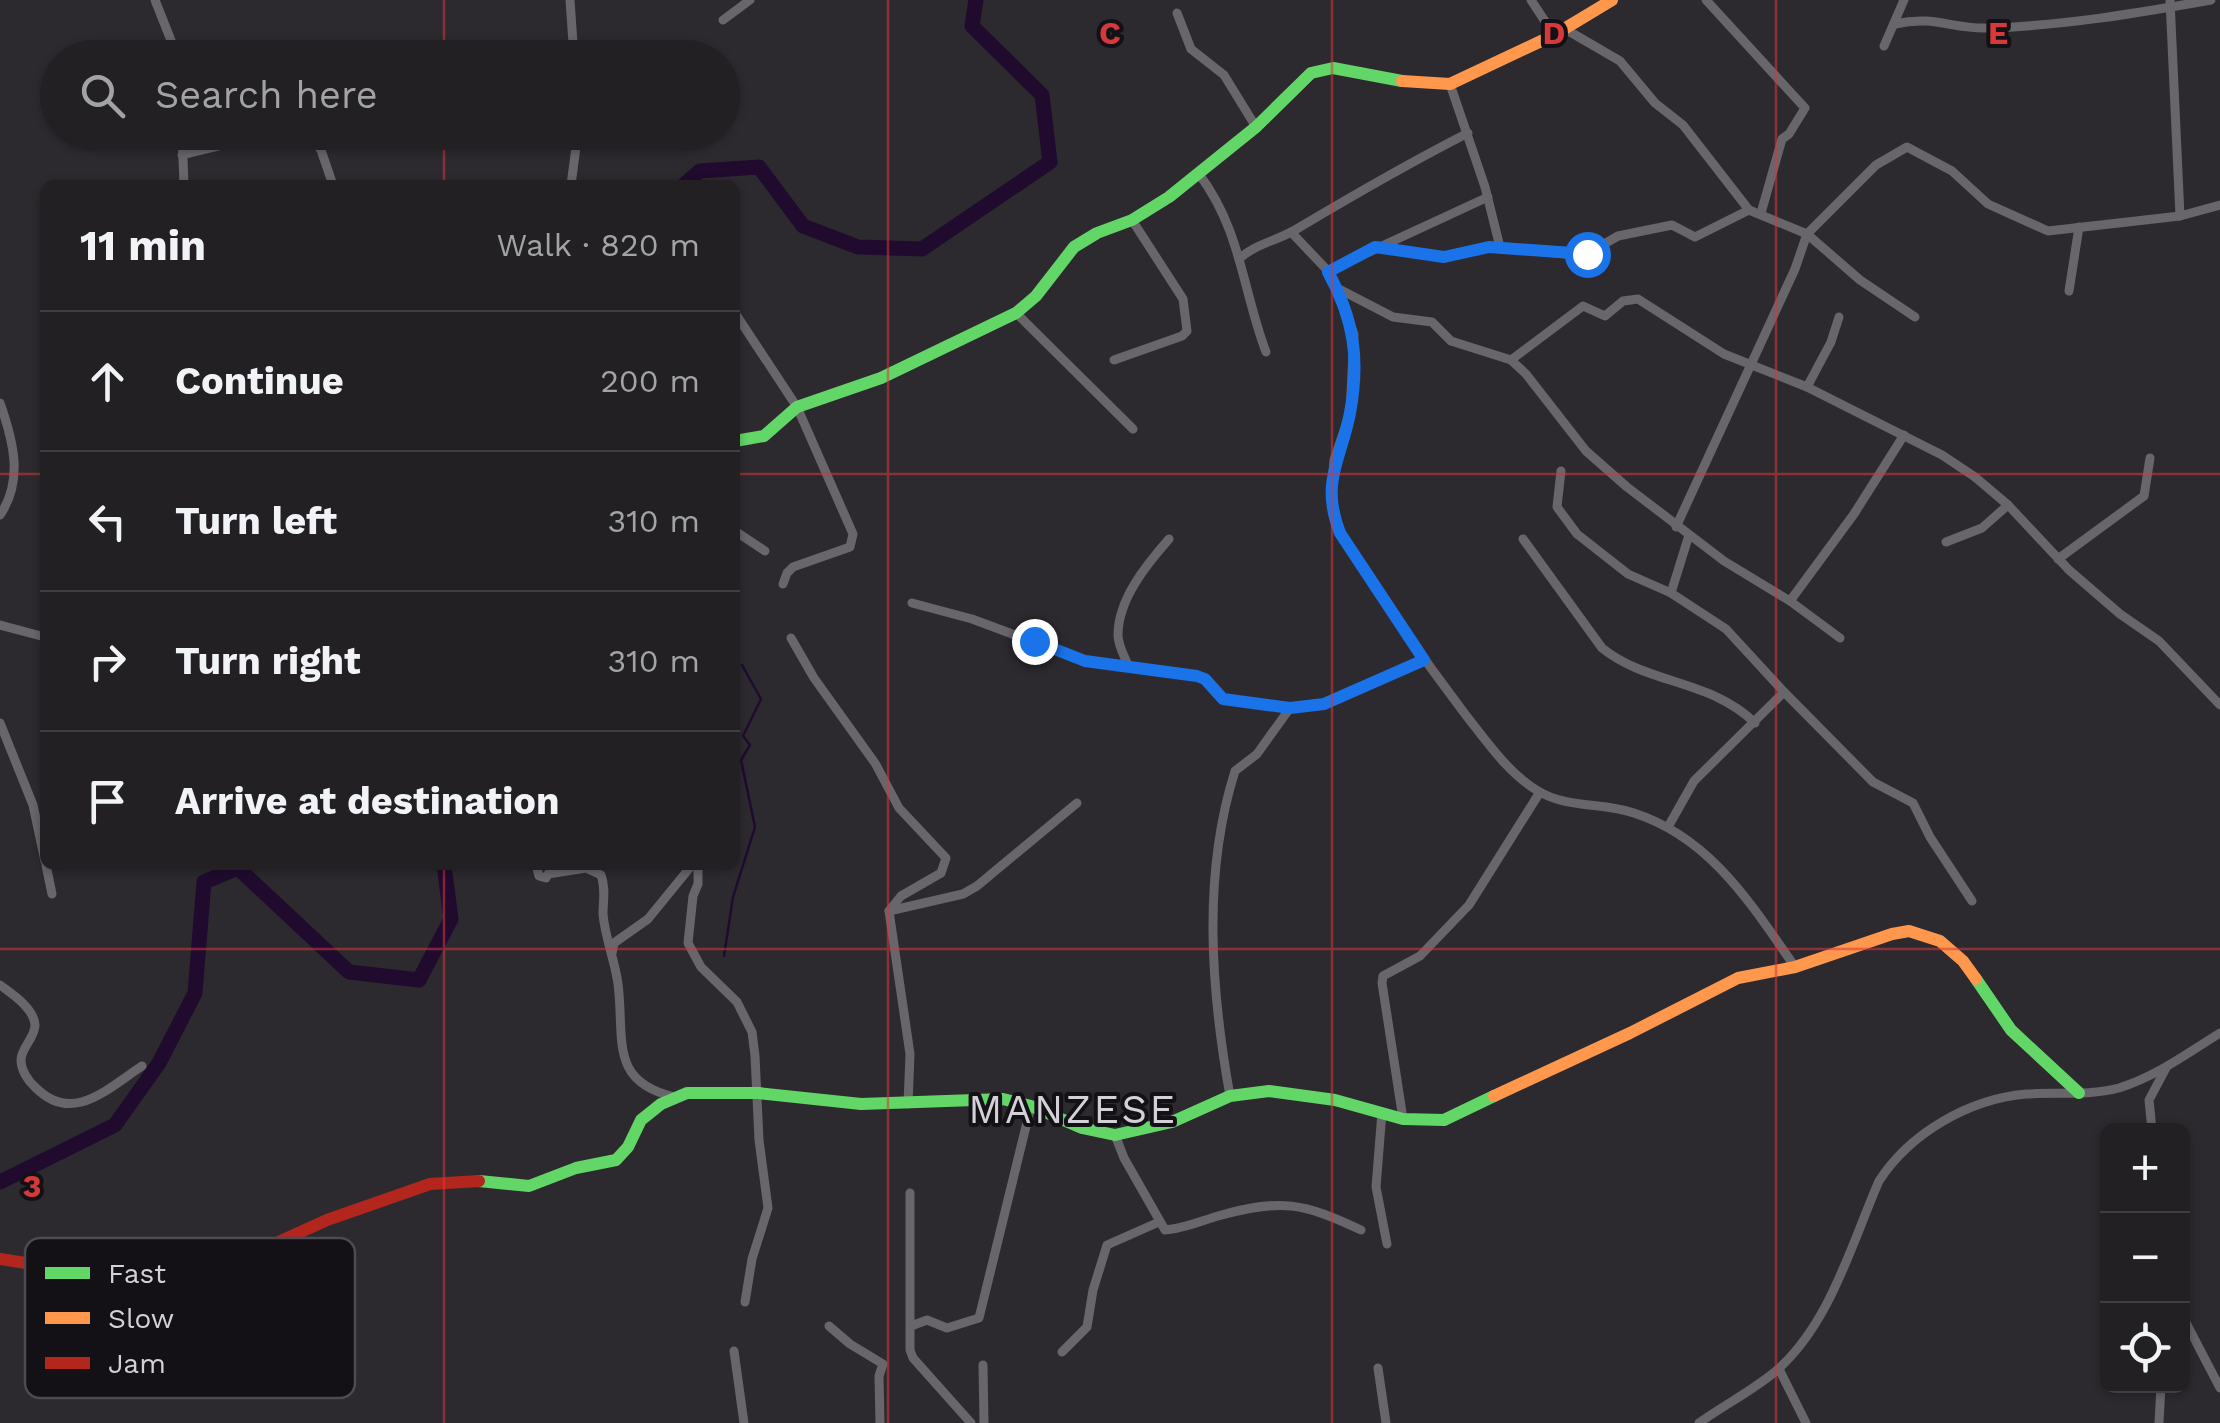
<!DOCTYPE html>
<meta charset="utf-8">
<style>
body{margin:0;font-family:"Work Sans",sans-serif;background:#2e2d30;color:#f1f3f6}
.controls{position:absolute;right:30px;bottom:30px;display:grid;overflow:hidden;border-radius:15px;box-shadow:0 2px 8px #0004}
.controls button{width:90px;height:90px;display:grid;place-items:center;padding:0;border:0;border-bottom:2px solid #3f3e41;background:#222023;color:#f1f3f6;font:50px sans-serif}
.stop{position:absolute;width:30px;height:30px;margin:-22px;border:8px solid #1a73e8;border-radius:50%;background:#fff}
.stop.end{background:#1a73e8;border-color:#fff;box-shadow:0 2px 10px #0008}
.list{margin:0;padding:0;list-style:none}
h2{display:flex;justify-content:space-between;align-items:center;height:130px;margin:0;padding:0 40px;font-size:42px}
h2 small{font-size:32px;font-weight:400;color:#a2a3a6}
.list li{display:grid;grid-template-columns:65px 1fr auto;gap:30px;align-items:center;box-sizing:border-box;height:140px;padding:0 40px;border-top:2px solid #3f3e41}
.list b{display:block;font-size:38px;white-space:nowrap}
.list em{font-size:32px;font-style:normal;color:#a2a3a6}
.icon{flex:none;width:55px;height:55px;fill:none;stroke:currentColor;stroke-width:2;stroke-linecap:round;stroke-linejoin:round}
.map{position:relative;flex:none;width:2220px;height:1423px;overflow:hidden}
.search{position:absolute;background:#222023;box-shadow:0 2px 8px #0004;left:40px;top:40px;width:700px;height:110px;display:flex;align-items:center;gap:25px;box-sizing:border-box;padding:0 35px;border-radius:55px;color:#a2a3a6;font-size:38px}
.panel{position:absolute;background:#222023;box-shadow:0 2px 8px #0004;left:40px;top:180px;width:700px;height:690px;border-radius:15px}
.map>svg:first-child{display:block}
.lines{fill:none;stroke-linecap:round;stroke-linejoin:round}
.stream{stroke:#200b2f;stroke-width:2.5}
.river{stroke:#200b2f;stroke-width:15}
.street{stroke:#68656b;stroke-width:9}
.fast{stroke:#63d668;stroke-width:12}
.slow{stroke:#ff974d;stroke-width:12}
.jam{stroke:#b3261e;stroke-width:12}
.route{stroke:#1a73e8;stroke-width:12}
.grid{fill:none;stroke:#d6393a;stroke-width:2.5;stroke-opacity:0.55}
.labels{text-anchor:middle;stroke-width:8;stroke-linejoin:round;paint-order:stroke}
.quarter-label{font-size:40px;letter-spacing:2.5px;fill:#d3d0d7;stroke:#141116}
.key{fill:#141116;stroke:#4d4a50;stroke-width:2.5}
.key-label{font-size:28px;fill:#d3d0d7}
.grid-label{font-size:32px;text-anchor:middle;font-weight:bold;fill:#d6393a;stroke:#141116;stroke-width:8;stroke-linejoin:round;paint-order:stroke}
</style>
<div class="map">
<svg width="2220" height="1423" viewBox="0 0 2220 1423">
<rect width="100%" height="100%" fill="#2d2a2f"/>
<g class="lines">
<!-- stream -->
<polyline class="stream" points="724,956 733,897 755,827 741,760 750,745 743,736 761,699 742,665"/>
<!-- river -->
<g class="river">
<polyline points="684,185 700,171 759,167 803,226 858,247 922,249 1050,162 1042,95 972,26 976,0"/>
<polyline points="0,1182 115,1125 159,1063 195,993 204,882 238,868 349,972 419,980 451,919 444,865"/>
</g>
<!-- street -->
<g class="street">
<polyline points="155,0 178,58"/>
<polyline points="570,0 574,58"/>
<polyline points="1531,0 1554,35"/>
<polyline points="1706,0 1805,108 1789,134 1782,139 1761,213"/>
<polyline points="2170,0 2180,216"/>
<polyline points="1177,13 1191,49 1224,75 1256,127"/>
<polyline points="723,20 750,0"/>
<path d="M 1895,24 C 1935,15 1951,29 1987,28 C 2062,26 2138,13 2211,0"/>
<polyline points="1565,29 1620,61 1655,103 1683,125 1749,210"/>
<polyline points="1884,46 1904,0"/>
<polyline points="176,48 258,48"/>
<polyline points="1450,84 1485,187 1500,247"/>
<polyline points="182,132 184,185"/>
<polyline points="313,140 321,150 333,185"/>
<polyline points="182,155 260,136 313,140 335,132"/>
<path d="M 1199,174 C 1241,230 1242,288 1266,352"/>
<polyline points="571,185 578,132"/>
<path d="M 1291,232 L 1328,271 L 1354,334 L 1350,413 L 1334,460 L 1331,497 L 1340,533 C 1379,595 1421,656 1465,714 C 1487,742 1508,773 1538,791 C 1568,809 1603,802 1634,813 C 1711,838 1751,904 1795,967"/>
<polyline points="1375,247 1444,257 1489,247 1577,255 1587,254 1618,236 1672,225 1695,237 1749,210 1807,234 1860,280 1915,317"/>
<path d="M 1239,259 C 1255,244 1276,241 1295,230 C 1352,196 1409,163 1468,133"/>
<polyline points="1328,271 1488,197"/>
<polyline points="1337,288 1393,317 1432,322 1451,341 1511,360 1526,374 1586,451 1627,487 1724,561 1790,601 1840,638"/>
<polyline points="2069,291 2079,227"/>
<polyline points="735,313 797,407 853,534 850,547 793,567 787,573 783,584"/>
<polyline points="1016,313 1133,429"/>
<polyline points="1114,360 1182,336 1187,331 1183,299 1132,220"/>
<polyline points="1511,360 1583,306 1605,316 1623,301 1638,299 1724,354 1807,387 1942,455 1975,477 2008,505 2069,570 2120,614 2159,641 2220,705"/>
<polyline points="1807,387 1831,342 1839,317"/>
<path d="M 0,403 C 13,440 24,480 0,515"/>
<polyline points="1561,471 1557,507 1577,534 1628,574 1671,593 1726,629 1784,692 1694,781 1668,827"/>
<polyline points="1676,527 1795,269 1807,234 1876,165 1907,147 1952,171 1988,204 2048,231 2180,216 2220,205"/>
<polyline points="735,531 765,551"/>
<path d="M 1523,539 L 1602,648 C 1648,685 1710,679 1755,723"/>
<polyline points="1946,542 1982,528 2008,505"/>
<polyline points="2058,559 2144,496 2150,458"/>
<polyline points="1671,593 1689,535"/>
<polyline points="1790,601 1854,514 1904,435"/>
<polyline points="912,603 972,619 1085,661 1197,676 1205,679 1223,699 1290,708 1324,704 1424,660"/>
<polyline points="0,625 45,637"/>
<polyline points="791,638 814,678 875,763 899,808 946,858 941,873 901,896 889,911 910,1054 908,1104"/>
<path d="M 1128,665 C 1124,656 1118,645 1118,635 C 1118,599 1147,564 1169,539"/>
<polyline points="1784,692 1873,782 1913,803 1930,837 1972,901"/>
<polyline points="0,723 33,805 45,861"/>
<polyline points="46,865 52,894"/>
<path d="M 536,865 L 539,876 L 546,878 L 548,874 L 586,868 L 601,875 C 606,889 603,901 603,914 C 605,938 615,961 618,984 C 625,1038 608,1082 675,1097"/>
<polyline points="698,865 698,884 693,896 688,943 701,967 737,1002 752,1032 755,1056 759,1140 768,1208 752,1259 745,1302"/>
<polyline points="889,911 963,894 977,886 1077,803"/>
<polyline points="612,953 614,943 648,919 692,865"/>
<path d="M 0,985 C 12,994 34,1008 35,1025 C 35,1038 21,1048 21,1060 C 21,1070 28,1081 35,1087 C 72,1125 107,1089 142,1066"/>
<path d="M 1230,1096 C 1211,990 1202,875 1235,771 L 1257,754 L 1290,708"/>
<polyline points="1382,1112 1376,1187 1387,1244"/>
<polyline points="1403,1119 1382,983 1383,976 1420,956 1469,905 1540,792"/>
<polyline points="2152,1130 2149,1100 2166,1068"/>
<path d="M 1115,1135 L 1124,1158 L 1165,1230 C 1183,1229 1201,1221 1218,1216 C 1281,1198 1304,1203 1361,1230"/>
<polyline points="910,1193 910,1350 913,1358 971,1423"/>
<polyline points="2182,1315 2220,1388"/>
<polyline points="829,1326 850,1344 883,1364 879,1376 880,1423"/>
<polyline points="911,1326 927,1320 947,1328 979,1318 1031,1106"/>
<polyline points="734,1351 744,1423"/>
<polyline points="1062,1352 1087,1327 1093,1290 1107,1245 1159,1222"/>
<polyline points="983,1365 984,1423"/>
<polyline points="1378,1368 1386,1423"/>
<polyline points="1779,1369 1806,1423"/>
<path d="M 1699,1423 C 1724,1405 1752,1391 1776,1371 C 1830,1324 1851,1245 1879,1181 C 1910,1133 1969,1099 2026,1094 C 2057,1092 2089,1096 2119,1088 C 2155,1077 2188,1053 2220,1033"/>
<polyline points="2159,1423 2161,1386"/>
</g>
<!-- fast -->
<g class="fast">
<polyline points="735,441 764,436 797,407 881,378 1016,313 1036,296 1074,247 1097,233 1132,220 1169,197 1256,127 1311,73 1333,68 1402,81"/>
<polyline points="1976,979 2011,1030 2079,1093"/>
<polyline points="479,1181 529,1186 576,1168 616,1160 628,1147 641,1120 661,1104 687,1093 758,1093 861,1104 1003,1099 1031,1106 1082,1128 1115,1135 1172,1122 1230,1096 1269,1091 1335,1100 1403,1119 1444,1120 1494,1096"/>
</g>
<!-- slow -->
<g class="slow">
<polyline points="1402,81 1450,84 1554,35 1612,0"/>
<polyline points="1494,1096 1630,1033 1738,978 1795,967 1892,934 1909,931 1940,941 1963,961 1976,979"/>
</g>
<!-- jam -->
<polyline class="jam" points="0,1259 82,1272 150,1272 237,1249 261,1250 327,1220 430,1184 479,1181"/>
</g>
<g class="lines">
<!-- route -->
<path class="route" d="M 1034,641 L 1085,661 L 1197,676 L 1205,679 L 1223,699 L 1290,708 L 1324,704 L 1424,660 L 1340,533 C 1320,482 1341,460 1350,413 C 1360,359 1354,319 1328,272 L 1375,247 L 1444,257 L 1489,247 L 1587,254"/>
</g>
<!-- grid -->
<path class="grid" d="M 444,0 L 444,58M 888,0 L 888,1423M 1332,0 L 1332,1423M 1776,0 L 1776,1423M 444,132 L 444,185M 0,474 L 45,474M 735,474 L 2220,474M 444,865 L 444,1423M 0,949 L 2220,949"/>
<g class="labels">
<!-- quarter labels -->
<g class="quarter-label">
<text x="1073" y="1123">MANZESE</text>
</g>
</g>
<!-- legend -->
<rect x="25" y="1238" width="330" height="160" rx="15" class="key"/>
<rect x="45" y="1267" width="45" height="12" fill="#63d668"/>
<rect x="45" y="1312" width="45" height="12" fill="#ff974d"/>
<rect x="45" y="1357" width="45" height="12" fill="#b3261e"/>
<g class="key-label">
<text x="108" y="1283">Fast</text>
<text x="108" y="1328">Slow</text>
<text x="108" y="1373">Jam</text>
</g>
<g class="grid-label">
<text x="1110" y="44">C</text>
<text x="1554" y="44">D</text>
<text x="1998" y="44">E</text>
<text x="32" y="1197">3</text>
</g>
</svg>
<div class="controls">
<button>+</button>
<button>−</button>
<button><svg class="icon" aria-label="locate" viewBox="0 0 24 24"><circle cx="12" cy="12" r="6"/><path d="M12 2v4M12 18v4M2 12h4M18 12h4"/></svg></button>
</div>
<div class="stop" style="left:1587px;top:254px"></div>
<div class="stop end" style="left:1034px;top:641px"></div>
<div class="search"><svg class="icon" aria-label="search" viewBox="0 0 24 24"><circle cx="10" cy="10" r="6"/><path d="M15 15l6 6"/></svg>Search here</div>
<section class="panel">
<h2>11 min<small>Walk · 820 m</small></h2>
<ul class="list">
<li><svg class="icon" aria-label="ahead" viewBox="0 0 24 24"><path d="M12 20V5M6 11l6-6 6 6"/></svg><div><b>Continue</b></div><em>200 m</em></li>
<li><svg class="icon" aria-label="left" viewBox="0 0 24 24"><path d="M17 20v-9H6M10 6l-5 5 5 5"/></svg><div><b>Turn left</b></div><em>310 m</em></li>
<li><svg class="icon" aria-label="right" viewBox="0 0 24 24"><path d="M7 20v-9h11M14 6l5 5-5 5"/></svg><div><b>Turn right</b></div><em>310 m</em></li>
<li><svg class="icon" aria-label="arrive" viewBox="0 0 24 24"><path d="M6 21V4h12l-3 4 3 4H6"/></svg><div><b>Arrive at destination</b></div></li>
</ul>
</section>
</div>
